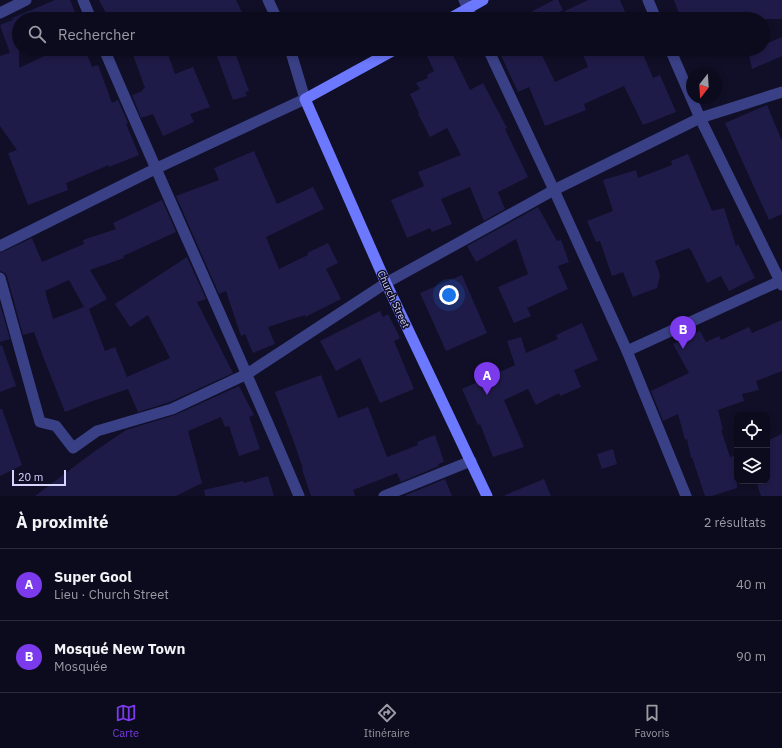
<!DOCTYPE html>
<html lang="fr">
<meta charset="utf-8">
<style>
body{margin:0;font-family:"IBM Plex Sans",sans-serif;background:#1a192a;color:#f1f3f6}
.controls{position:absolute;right:12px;bottom:12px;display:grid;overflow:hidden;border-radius:8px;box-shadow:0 2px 6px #0003}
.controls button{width:36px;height:36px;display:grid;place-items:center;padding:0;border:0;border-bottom:1px solid #2c2b3b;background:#0c0b1d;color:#f1f3f6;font:20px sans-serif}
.compass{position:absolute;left:686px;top:68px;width:36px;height:36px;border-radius:50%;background:#0c0b1d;box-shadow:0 2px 6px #0003;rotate:197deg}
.scale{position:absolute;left:12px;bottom:10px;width:54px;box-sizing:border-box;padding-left:4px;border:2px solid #d5d5ff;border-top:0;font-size:11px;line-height:14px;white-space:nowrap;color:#d5d5ff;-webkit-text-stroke:3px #100f27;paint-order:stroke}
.you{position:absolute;left:449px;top:295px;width:14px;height:14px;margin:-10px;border:3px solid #fff;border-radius:50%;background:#1a73e8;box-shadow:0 0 0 6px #1a73e833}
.badge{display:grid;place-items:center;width:26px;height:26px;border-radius:50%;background:#7c3aed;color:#fff;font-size:13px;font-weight:700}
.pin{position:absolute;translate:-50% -33px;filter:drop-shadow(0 1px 2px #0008)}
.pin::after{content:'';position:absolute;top:21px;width:14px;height:12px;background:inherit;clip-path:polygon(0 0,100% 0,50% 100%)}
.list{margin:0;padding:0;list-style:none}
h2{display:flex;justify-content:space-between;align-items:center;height:52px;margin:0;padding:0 16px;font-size:17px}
h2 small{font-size:13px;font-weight:400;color:#9a9ba4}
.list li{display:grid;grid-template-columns:26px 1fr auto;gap:12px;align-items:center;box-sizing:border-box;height:72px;padding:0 16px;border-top:1px solid #2c2b3b}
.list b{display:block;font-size:15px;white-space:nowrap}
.list p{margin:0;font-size:13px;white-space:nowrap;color:#9a9ba4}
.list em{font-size:13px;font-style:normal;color:#9a9ba4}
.icon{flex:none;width:22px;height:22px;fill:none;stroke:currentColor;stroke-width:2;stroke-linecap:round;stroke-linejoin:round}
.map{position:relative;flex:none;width:782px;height:496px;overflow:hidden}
.search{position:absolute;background:#0c0b1d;box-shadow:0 2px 6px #0003;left:12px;right:12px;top:12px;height:44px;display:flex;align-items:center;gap:10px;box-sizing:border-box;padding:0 14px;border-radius:22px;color:#9a9ba4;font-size:15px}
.sheet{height:196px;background:#0c0b1d}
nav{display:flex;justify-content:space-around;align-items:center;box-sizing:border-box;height:56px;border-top:1px solid #2c2b3b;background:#0c0b1d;font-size:11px;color:#9a9ba4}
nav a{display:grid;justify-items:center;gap:2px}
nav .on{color:#7c3aed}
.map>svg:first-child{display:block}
.building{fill:#1f1b48;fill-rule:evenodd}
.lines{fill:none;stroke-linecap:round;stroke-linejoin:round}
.minor{stroke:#3a4086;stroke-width:11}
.secondary{stroke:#6c79ff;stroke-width:11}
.labels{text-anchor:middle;stroke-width:3;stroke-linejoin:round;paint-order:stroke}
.street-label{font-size:10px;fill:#d5d5ff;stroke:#100f27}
</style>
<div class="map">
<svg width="782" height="496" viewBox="0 0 782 496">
<rect width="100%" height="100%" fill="#100f27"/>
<!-- building -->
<g class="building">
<polygon points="55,0 70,0 78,19 19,19 19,68 59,49 85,49 92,67 98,65 112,103 118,100 128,123 126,124 139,155 109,167 109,165 66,183 68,190 28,205 8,153 17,150 0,126 0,56 10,53 0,25 15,19 10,19"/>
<polygon points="99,0 236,0 245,19 109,19"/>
<polygon points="554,0 558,0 563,10 548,19 588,0 620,0 628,19 517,19"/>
<polygon points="674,0 782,0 782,19 681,19"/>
<polygon points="782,37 782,56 752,69 748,49 763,49 763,45"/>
<polygon points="131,49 166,49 175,74 193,67 210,107 190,114 194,122 163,136 153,114 141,118 132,95 143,91 142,90 145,88"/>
<polygon points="438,49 450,49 470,90 483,83 507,128 505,129 528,177 498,192 505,209 484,221 470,187 441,199 452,224 432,232 430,228 407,238 391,200 424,186 418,172 461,155 447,128 430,137 418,114 419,113 410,94 420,89 416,83 428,78 427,75 434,71 426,54"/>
<polygon points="498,49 539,49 555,82 588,67 581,49 641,49 653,78 660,75 676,112 643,125 624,86 584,104 586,110 545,126 529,87 518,92"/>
<polygon points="234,50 249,91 245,92 247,96 233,100 217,56"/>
<polygon points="767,105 782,141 782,214 769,220 725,123"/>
<polygon points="254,151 277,204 313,187 324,209 266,237 279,269 308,255 307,253 328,243 338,263 326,269 341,299 305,317 305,315 268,327 275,344 253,353 245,334 241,336 226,291 219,294 176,196 219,180 214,168"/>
<polygon points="688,154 712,211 724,208 736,246 738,244 755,278 729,291 721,276 707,283 691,250 690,250 689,248 655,261 660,275 657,288 633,297 623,272 612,276 600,241 596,242 587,221 613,211 603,180 636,170 638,178 672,165 671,161"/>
<path d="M 162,200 L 176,232 L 123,256 L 124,258 L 90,270 L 107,299 L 89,309 L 105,351 L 115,347 L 127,377 L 170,358 L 148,315 L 130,327 L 115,304 L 187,257 L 206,299 L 197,302 L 233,373 L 170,402 L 138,412 L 128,389 L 90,402 L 65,412 L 46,364 L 34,332 L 23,335 L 7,276 L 5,273 L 0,271 L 0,253 L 32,238 L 42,262 L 84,244 L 83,240 L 116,229 L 113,223 ZM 69,280 L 84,307 L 53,319 L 45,291 Z"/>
<polygon points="538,207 557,241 561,240 569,262 558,266 568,289 527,308 531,316 514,323 498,287 528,274 516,239 476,262 467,246"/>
<polygon points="462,275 487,333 446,351 420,293"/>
<polygon points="0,304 10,339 0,342"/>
<polygon points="380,311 383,317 388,314 400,338 394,341 414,389 380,403 360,358 336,371 320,341"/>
<polygon points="782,320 782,371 756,381 759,390 742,394 744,401 718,410 723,430 721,430 730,457 737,455 737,488 712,496 705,496 692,457 691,458 687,439 685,440 678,414 663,421 651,391 689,373 673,344 700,331 706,342 719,336 721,340 749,327 752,333"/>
<polygon points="582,323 598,360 574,370 581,387 560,396 559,393 536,405 528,389 504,400 524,447 493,457 480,424 478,425 462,389 515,365 507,341 521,337 526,353 558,339 556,335"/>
<polygon points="2,345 16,386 0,392 0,346"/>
<polygon points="321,375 338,418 368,407 387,457 418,445 417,442 435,435 444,462 438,464 439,466 401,482 397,473 353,490 355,496 311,496 302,469 303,469 295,445 275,392"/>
<polygon points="239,386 254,415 249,417 260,449 239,456 229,426 225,427 221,417 188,431 202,483 176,496 35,496 95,451 126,430 175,415"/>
<polygon points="0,409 2,409 22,465 0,476"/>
<polygon points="782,434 782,496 761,496 756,481 767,481 767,441"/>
<polygon points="613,449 617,464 602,469 597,454"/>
<polygon points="268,476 274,496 205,496 204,490 243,481 244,483"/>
<polygon points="445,479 452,496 406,496 406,495"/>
<polygon points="544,479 551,496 505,496 505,495"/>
</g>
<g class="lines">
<!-- minor -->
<g class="minor">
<polyline points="83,0 91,19"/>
<polyline points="268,0 277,19"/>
<polyline points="464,0 473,19"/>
<polyline points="648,0 656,19"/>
<polyline points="0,13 26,0"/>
<path d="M 104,49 C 168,199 236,346 299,496"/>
<polyline points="488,49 554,190 627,351 686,496"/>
<polyline points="670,49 700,118 782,285"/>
<polyline points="0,246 155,169 305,99 290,49"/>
<polyline points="0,278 40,422 56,426 73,448 97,431 172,409 247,374 386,283 554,190 700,118 782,92"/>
<polyline points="627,351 780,281"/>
<polyline points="384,496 471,461"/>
</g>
<!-- secondary -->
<g class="secondary">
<polyline points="449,19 483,0"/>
<polyline points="396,49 305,99 386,283 487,496"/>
</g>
</g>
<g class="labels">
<!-- street labels -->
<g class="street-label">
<text transform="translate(394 299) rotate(65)" y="4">Church Street</text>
</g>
</g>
</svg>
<div class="controls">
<button><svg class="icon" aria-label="locate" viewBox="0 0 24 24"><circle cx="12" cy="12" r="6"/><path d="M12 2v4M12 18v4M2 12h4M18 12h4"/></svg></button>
<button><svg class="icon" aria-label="layers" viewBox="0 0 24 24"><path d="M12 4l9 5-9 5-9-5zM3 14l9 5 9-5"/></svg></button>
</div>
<svg class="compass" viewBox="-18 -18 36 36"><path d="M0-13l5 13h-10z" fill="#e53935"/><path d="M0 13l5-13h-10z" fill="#9a9ba4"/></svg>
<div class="scale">20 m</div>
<div class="you"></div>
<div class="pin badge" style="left:487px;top:395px">A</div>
<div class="pin badge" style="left:683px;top:349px">B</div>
<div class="search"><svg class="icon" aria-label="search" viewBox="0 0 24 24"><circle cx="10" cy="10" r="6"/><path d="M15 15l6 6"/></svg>Rechercher</div>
</div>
<section class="sheet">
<h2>À proximité<small>2 résultats</small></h2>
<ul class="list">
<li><span class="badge">A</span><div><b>Super Gool</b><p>Lieu · Church Street</p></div><em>40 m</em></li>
<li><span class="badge">B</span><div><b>Mosqué New Town</b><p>Mosquée</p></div><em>90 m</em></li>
</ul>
</section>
<nav>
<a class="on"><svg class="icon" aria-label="map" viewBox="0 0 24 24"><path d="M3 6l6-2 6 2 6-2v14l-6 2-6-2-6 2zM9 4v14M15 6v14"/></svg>Carte</a>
<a><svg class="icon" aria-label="directions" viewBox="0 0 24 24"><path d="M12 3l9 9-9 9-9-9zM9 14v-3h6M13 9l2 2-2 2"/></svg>Itinéraire</a>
<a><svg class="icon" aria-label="saved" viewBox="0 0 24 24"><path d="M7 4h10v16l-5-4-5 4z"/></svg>Favoris</a>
</nav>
